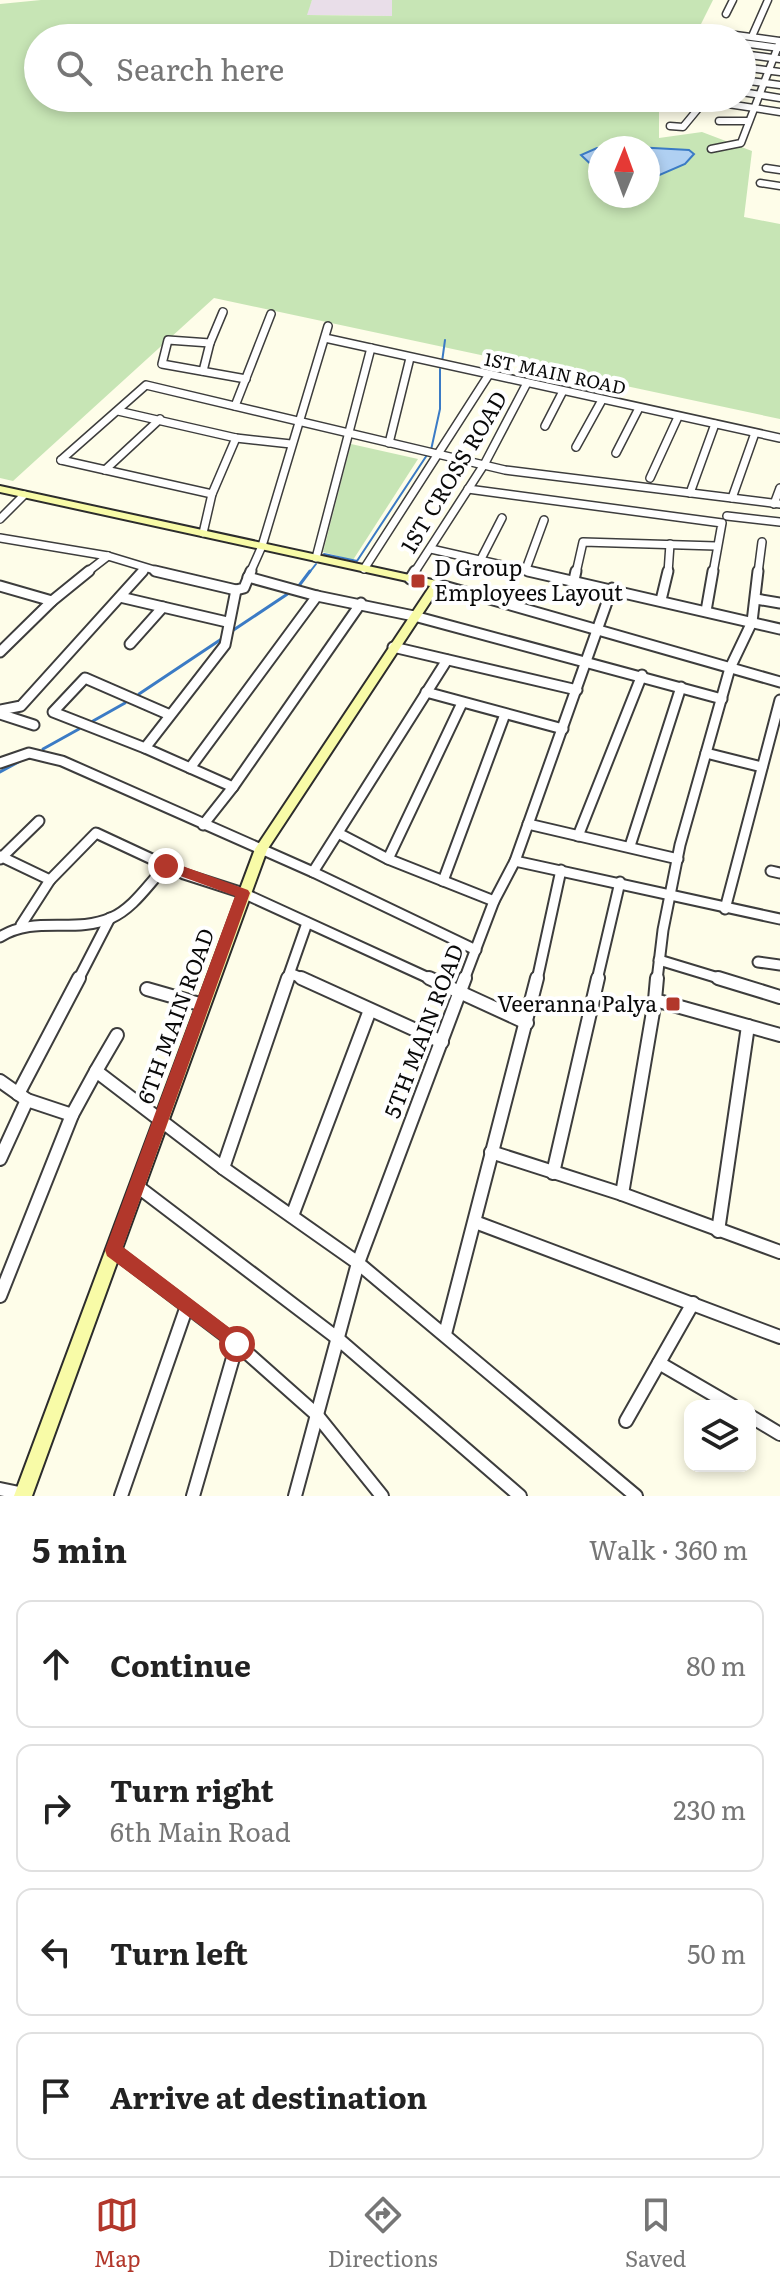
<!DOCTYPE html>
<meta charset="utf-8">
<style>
body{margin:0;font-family:Literata,serif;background:#f2f2f2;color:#222}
.controls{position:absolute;right:24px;bottom:24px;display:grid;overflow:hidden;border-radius:16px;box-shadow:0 4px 12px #0003}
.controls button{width:72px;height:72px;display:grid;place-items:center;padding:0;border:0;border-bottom:2px solid #e0e0e0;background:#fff;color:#222;font:40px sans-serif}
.compass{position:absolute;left:588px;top:136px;width:72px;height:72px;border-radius:50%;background:#fff;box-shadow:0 4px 12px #0003;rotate:1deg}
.stop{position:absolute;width:24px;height:24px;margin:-18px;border:6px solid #b2372b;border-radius:50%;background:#fff}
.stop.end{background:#b2372b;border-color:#fff;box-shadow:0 2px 8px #0008}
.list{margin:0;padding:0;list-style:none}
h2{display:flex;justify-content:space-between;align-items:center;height:104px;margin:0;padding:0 32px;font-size:34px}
h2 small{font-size:26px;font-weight:400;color:#767676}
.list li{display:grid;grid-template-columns:52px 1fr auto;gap:24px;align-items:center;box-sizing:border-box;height:128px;margin:0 16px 16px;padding:0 16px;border:2px solid #e0e0e0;border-radius:16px}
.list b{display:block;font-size:30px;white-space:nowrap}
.list p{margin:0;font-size:26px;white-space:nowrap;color:#767676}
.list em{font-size:26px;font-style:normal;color:#767676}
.icon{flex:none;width:44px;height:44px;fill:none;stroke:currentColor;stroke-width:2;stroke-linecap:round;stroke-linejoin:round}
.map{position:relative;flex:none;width:780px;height:1496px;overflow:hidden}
.search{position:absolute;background:#fff;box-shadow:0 4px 12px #0003;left:24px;right:24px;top:24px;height:88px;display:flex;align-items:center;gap:20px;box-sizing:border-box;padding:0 28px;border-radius:44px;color:#767676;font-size:30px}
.sheet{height:680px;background:#fff}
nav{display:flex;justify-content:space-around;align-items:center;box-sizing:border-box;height:112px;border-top:2px solid #e0e0e0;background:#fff;font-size:22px;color:#767676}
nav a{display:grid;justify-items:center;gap:4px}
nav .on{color:#b2372b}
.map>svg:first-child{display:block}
.industrial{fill:#e9dee9}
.green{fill:#c7e5b5;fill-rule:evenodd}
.water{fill:#b0d0f2;stroke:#3b7bc5;stroke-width:2}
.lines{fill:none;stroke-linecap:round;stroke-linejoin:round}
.stream-far1{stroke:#3b7bc5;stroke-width:2}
.stream{stroke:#3b7bc5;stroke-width:3}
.street-far3-casing{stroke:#3d3d3d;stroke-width:9}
.street-far2-casing{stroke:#3d3d3d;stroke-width:10}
.street-far1-casing{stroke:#3d3d3d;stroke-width:13}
.street-casing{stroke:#3d3d3d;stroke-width:16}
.secondary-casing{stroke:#2c2c2c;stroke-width:4}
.street-far3{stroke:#fff;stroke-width:6}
.street-far2{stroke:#fff;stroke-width:7}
.street-far1{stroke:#fff;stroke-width:9}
.street{stroke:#fff;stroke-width:12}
.secondary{fill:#f8fba7;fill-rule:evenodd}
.route{fill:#b2372b}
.poi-dot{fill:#b2372b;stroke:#fff;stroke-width:3}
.labels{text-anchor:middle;stroke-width:8;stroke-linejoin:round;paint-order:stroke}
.far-street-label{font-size:18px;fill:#0a0a0a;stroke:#fff}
.street-label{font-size:22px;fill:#0a0a0a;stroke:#fff}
.poi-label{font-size:22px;fill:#0a0a0a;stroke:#fff;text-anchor:start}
</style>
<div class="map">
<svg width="780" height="1496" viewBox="0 0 780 1496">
<rect width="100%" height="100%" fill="#fefde9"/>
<!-- industrial -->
<polygon class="industrial" points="312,0 392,0 393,16 306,15"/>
<!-- green -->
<g class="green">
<path d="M 41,0 L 312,0 L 307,15 L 392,16 L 392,0 L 713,0 L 700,26 L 690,26 L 684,38 L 38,38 L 38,98 L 659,98 L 659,138 L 702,132 L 752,151 L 744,217 L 780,224 L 780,419 L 214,298 L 13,481 L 0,478 L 0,4 ZM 597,148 L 689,150 L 694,154 L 685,164 L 648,180 L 648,196 L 600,196 L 600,173 L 581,155 Z"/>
<polygon points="351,444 418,459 353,560 323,552"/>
</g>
<!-- water -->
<polygon class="water" points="635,147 689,150 694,154 685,164 648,180 648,148 600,148 600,173 581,155 597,148"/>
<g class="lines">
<!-- stream-far1 -->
<g class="stream-far1">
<polyline points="442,362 445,340"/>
<polyline points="431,450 440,409 440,369"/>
<polyline points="324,554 357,561 427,455"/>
<polyline points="309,573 316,564"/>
</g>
<!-- stream -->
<g class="stream">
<polyline points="298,587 310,571"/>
<polyline points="229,633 289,593"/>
<polyline points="139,694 223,638"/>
<polyline points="93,721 125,703"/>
<polyline points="43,749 79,729"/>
<polyline points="0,772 22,760"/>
</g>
<!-- street-far3 casing -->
<g class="street-far3-casing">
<g id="street-far3">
<polyline points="726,14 733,0"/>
<polyline points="691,29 780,41"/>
<polyline points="753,34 768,0"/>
<polyline points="702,37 709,38"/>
<polyline points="742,43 780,48"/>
<polyline points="742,54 780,59"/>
<polyline points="742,67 780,72"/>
<polyline points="742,80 780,85"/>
<polyline points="742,92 780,98"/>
<polyline points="688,98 780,112"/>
<polyline points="719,121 747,121"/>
<polyline points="670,126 683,127 702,104 708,102"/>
<polyline points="711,149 741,143 780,41"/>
<polyline points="766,168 780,170"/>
<polyline points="760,183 780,186"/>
</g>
</g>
<!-- street-far2 casing -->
<g class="street-far2-casing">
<g id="street-far2">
<polyline points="223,312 210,343 168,340 162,364 246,379"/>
<polyline points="325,338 780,438"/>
<polyline points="203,371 210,343"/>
<polyline points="235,406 271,314"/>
<polyline points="118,411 236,438 291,444"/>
<polyline points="545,426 563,391"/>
<polyline points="389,443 410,358"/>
<polyline points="576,447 602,400"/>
<polyline points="616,453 639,408"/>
<polyline points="61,460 146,385 505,470 780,504"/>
<polyline points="61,460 212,494"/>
<polyline points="105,470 160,419"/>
<polyline points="650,478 678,417"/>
<polyline points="468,489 722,523 713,573"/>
<polyline points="690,493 715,424"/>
<polyline points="732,498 755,433"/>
<polyline points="774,504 780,488"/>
<polyline points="727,516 780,522"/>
<polyline points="0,519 24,495"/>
<polyline points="203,533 212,494 236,438"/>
<polyline points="0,538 108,556 164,573"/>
<polyline points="431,549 537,573"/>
<polyline points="316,558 371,348"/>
<polyline points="481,559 502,518"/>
<polyline points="364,569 488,376"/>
<polyline points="526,569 544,520"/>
<polyline points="86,573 108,556"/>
<polyline points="141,573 145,569"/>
<polyline points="250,573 262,546 328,326"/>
<polyline points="414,573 485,463 527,383"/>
<polyline points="576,573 583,542 716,546"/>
<polyline points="668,573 670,544"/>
<polyline points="758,573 762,542"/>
</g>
</g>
<!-- street-far1 casing -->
<g class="street-far1-casing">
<g id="street-far1">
<polyline points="155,571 236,590 244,588 251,571"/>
<polyline points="528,571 780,629"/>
<polyline points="248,577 317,596 414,616 722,699"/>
<polyline points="410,579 415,571"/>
<polyline points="574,580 576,571"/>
<polyline points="437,584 780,682"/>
<polyline points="0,586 52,601"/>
<polyline points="120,597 227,622"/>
<polyline points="756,599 780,603"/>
<polyline points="661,600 668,571"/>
<polyline points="706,611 713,571"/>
<polyline points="130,644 163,607"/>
<polyline points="393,647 577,690"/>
<polyline points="0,652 52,601 89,571"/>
<polyline points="426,692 563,729"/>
<polyline points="0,710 21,706 143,571"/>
<polyline points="0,714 34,725"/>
<polyline points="145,748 53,712 85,678 170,715"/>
<polyline points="706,753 762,767"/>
<polyline points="0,763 29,753 62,761 313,872 476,950"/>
<polyline points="190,768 317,596"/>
<polyline points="233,787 361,603"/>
<polyline points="528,824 678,859"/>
<polyline points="203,825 233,787 145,748 225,645 236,590"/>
<polyline points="338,833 388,859 494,901"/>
<polyline points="578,836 642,675"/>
<polyline points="630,846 681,687"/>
<polyline points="0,856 50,880 21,925"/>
<polyline points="0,859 39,821"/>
<polyline points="388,859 462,703"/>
<polyline points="515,861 780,919"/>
<polyline points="771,871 780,873"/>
<polyline points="313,872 447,660"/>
<polyline points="50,880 96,833 184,874 243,893 433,980"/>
<polyline points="443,881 505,714"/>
<polyline points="725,909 780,700"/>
<path d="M 0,937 C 35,915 74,934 111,918 C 134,908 149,883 166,866"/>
<polyline points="659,960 725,980"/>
<polyline points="758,962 780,965"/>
<polyline points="292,974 306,980"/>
<polyline points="78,980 110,918"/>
<polyline points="287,980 307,923"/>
<polyline points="464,980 494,901 515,861 612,588"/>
<polyline points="537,980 561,870"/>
<polyline points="597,980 620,882"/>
<polyline points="657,980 663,930 680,845 730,668 752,622 758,571"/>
</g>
</g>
<!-- street casing -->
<g class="street-casing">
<g id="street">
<polyline points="301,978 442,1042"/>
<polyline points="429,978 527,1023"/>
<polyline points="657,978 655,1000 780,1035"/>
<polyline points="718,978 780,997"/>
<polyline points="147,989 203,1005"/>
<polyline points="96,1071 117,1035"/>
<polyline points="0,1081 27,1100 72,1115"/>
<polyline points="18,1094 79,978"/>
<polyline points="491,1152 622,1194 780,1252"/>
<polyline points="0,1159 27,1100"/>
<polyline points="223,1168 288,978"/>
<polyline points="553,1173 598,978"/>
<polyline points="137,1186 337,1338 520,1496"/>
<polyline points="622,1194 655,1000"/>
<polyline points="292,1216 370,1010"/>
<polyline points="475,1222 780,1337"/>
<polyline points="718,1231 748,1026"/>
<polyline points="113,1250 237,1344 316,1414 382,1496"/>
<polyline points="0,1296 72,1115 96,1071 223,1168 358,1263 636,1496"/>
<polyline points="445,1334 537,978"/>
<polyline points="659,1363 733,1406"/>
<polyline points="750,1416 780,1434"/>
<polyline points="626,1421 693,1303"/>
<polyline points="0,1489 24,1494"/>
<polyline points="121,1496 187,1306"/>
<polyline points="193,1496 237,1344"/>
<polyline points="295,1496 358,1263 465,978"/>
</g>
</g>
<!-- secondary casing -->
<g class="secondary-casing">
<polygon id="secondary" points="0,486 437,581 442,584 267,850 32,1496 14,1496 255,849 430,586 0,492"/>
</g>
<!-- street-far3 -->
<use href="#street-far3" class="street-far3"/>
<!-- street-far2 -->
<use href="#street-far2" class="street-far2"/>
<!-- street-far1 -->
<use href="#street-far1" class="street-far1"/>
<!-- street -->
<use href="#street" class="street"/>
<!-- secondary -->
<use href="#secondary" class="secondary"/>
</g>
<!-- route -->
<polygon class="route" points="166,860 248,890 250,893 123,1247 243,1338 246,1344 243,1350 237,1353 107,1256 105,1250 235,896 161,869 161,862"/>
<!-- markers -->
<g class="poi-dot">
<rect x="410" y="573" width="16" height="16" rx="4"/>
<rect x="665" y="996" width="16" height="16" rx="4"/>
</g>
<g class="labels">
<!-- far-street labels -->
<g class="far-street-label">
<text transform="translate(555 374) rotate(12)" y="6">1ST MAIN ROAD</text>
</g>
<!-- street labels -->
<g class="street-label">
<text transform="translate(454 472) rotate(-59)" y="8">1ST CROSS ROAD</text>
<text transform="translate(176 1016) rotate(-70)" y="8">6TH MAIN ROAD</text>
<text transform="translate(424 1031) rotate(-69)" y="8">5TH MAIN ROAD</text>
</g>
<!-- poi labels -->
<g class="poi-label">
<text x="434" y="576">D Group<tspan x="434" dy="25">Employees Layout</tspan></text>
<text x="657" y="1012" text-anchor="end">Veeranna Palya</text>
</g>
</g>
</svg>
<div class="controls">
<button><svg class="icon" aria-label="layers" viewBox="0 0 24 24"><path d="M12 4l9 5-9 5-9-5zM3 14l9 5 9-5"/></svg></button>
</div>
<svg class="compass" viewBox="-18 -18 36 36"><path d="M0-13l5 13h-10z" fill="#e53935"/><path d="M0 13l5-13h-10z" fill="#767676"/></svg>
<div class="stop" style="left:237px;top:1344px"></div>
<div class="stop end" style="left:166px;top:866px"></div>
<div class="search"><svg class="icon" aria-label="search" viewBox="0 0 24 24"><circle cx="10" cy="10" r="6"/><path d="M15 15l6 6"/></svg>Search here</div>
</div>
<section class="sheet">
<h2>5 min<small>Walk · 360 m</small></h2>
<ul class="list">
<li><svg class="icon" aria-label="ahead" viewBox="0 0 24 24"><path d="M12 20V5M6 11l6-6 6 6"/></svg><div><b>Continue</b></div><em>80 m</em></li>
<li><svg class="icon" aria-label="right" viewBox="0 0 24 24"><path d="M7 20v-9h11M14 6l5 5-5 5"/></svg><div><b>Turn right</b><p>6th Main Road</p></div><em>230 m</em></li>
<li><svg class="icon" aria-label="left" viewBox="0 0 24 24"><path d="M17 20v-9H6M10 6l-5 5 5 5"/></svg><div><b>Turn left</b></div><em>50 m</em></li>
<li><svg class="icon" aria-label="arrive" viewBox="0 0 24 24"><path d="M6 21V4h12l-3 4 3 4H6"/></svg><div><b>Arrive at destination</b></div></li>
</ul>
</section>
<nav>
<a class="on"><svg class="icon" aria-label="map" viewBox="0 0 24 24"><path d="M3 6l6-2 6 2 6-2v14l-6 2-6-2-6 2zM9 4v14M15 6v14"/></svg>Map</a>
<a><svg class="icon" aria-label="directions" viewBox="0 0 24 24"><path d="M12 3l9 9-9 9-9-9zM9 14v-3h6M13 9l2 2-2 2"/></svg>Directions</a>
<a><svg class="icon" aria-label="saved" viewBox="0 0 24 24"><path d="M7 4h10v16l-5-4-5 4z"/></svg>Saved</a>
</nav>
